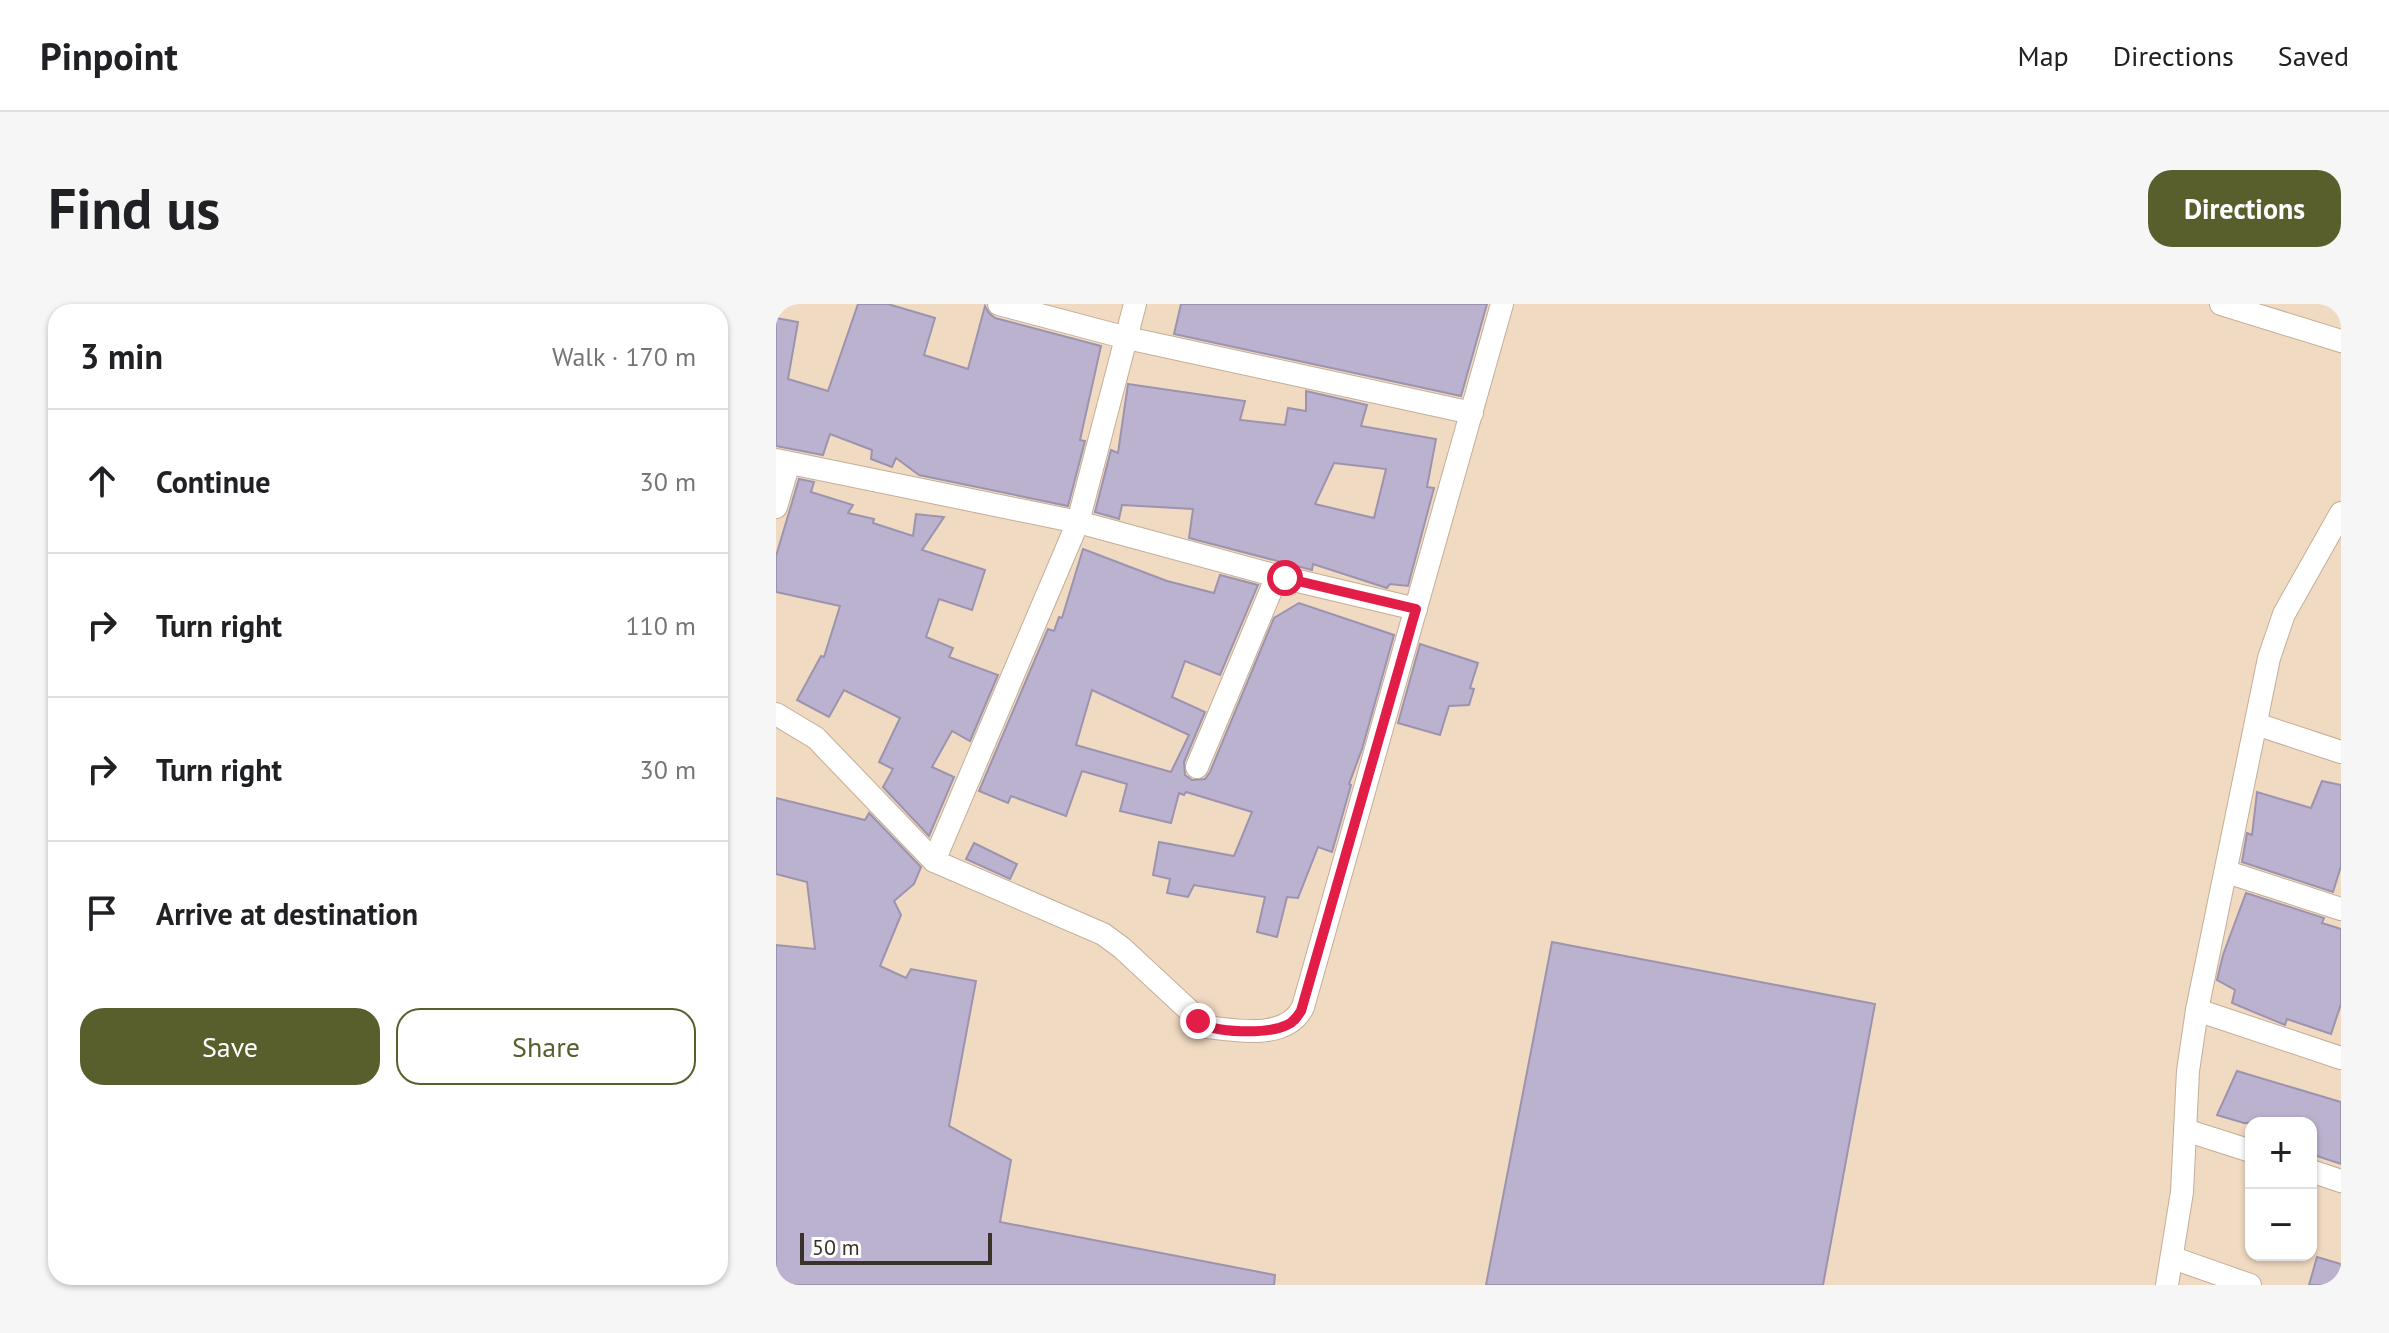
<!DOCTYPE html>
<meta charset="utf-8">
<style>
body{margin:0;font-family:"PT Sans",sans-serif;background:#f6f6f6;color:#202124}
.controls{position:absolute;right:24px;bottom:24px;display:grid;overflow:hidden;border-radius:16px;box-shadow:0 2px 6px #0004}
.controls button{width:72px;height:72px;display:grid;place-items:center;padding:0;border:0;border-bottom:2px solid #e0e0e0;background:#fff;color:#202124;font:40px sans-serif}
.scale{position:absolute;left:24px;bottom:20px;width:192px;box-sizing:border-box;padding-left:8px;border:4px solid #3a3128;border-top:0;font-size:22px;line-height:28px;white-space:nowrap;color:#3a3128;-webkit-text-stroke:6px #fff;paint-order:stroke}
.stop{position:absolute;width:24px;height:24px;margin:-18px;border:6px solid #e11d48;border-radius:50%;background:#fff}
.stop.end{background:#e11d48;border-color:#fff;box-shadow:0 2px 8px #0008}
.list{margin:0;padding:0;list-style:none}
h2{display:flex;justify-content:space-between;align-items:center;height:104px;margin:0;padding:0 32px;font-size:34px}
h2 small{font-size:26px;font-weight:400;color:#757577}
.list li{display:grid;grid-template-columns:52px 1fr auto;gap:24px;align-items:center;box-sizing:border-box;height:144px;padding:0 32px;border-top:2px solid #e0e0e0}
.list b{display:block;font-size:30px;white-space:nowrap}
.list em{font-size:26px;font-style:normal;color:#757577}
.actions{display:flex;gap:16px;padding:24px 32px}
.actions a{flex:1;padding:18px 0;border:2px solid #585f2d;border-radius:24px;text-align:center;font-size:28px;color:#585f2d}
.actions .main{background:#585f2d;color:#fff}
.icon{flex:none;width:44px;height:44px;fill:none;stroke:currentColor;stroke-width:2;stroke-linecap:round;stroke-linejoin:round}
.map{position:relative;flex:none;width:1565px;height:981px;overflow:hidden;border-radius:24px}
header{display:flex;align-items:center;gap:48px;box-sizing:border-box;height:112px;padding:0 40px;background:#fff;border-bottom:2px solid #e0e0e0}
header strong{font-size:38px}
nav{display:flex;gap:44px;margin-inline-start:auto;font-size:28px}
.intro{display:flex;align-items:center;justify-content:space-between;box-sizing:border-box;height:192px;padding:0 48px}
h1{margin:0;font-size:56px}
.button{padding:20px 36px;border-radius:24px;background:#585f2d;color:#fff;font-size:28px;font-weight:700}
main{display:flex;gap:48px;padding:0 48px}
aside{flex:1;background:#fff;border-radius:24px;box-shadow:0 2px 6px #0004}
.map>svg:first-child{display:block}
.building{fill:#bbb2cf;stroke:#9c93af;stroke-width:2;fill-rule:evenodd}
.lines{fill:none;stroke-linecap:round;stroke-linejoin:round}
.minor-casing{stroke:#c4ae97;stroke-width:24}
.minor{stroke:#fff;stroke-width:22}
.route{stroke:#e11d48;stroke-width:10}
</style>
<header>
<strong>Pinpoint</strong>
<nav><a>Map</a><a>Directions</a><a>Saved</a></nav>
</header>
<div class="intro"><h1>Find us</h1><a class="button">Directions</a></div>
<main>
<aside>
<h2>3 min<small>Walk · 170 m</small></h2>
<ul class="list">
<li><svg class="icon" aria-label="ahead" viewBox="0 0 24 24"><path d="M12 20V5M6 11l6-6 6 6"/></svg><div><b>Continue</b></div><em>30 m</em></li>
<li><svg class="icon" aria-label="right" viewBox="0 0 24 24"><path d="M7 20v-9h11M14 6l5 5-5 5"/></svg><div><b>Turn right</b></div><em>110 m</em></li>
<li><svg class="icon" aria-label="right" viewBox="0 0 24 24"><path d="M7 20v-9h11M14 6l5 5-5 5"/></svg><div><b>Turn right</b></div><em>30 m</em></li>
<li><svg class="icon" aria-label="arrive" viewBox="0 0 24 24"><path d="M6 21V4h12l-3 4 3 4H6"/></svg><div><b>Arrive at destination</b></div></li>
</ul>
<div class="actions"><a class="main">Save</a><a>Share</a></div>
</aside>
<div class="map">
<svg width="1565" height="981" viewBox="0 0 1565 981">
<rect width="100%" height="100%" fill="#f1dac2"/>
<!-- building -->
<g class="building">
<polygon points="82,0 112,0 159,14 148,51 192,65 209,2 213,9 219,14 325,42 304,136 309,137 292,202 143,171 120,154 116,163 95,155 96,146 54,130 47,151 0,142 0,14 22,18 12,75 52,87"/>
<polygon points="405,0 711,0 685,92 398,30"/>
<path d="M 352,80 L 469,97 L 464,116 L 509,121 L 512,104 L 530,107 L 530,87 L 591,101 L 585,122 L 660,135 L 651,183 L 658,184 L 632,282 L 614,280 L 611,284 L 537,260 L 536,266 L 413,234 L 417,205 L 346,201 L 343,215 L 319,208 L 335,146 L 342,149 ZM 558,159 L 610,165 L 598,214 L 539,200 Z"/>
<polygon points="23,175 38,178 35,188 77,201 72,209 98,215 97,219 137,232 140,210 168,213 146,246 209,266 196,306 163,295 150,333 177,344 173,353 222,371 194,437 176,427 156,463 178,473 153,532 107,483 117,465 103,458 124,414 68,386 53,413 21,396 45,352 48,353 64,302 0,288 0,252"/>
<path d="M 307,245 L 391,277 L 438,289 L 444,271 L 482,281 L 444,371 L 409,357 L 396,393 L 429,408 L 408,458 L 409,471 L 416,476 L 429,475 L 434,468 L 498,314 L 523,299 L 618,331 L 586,445 L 573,480 L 575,481 L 556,548 L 542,543 L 522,594 L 511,593 L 501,633 L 481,628 L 489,593 L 418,581 L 412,593 L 391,589 L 394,575 L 377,571 L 383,538 L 458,552 L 476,508 L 410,488 L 408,491 L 403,489 L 395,519 L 344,507 L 351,480 L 306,467 L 290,512 L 235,492 L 232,499 L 203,487 L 272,325 L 278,327 L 283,313 L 286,314 ZM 316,386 L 413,431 L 395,468 L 300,441 Z"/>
<polygon points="644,340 702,359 694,384 698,385 693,401 673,402 664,431 622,419"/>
<polygon points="1546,477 1565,481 1565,562 1557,588 1466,558 1471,529 1476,531 1481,488 1535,504"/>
<polygon points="0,494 89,516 93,509 145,563 138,580 118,597 125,611 104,662 130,674 135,665 200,677 173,822 235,856 224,918 499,971 498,981 0,981 0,641 39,645 31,578 0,570"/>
<polygon points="198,539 241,560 234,575 190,555"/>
<polygon points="1470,589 1548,614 1546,619 1565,625 1565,700 1555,730 1511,715 1509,721 1456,699 1459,686 1441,676 1447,651"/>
<polygon points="776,638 1099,700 1047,981 710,981"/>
<polygon points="1461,767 1565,798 1565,860 1535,850 1535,819 1468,819 1441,811"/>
<polygon points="1541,953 1565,960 1565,981 1533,981"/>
</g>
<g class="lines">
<!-- minor casing -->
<g class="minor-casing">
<g id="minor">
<polyline points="223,0 351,34 696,109"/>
<polyline points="1445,0 1565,37"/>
<polyline points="0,156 302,218 501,272 640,305"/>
<polyline points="0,203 13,159"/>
<polyline points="0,410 40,434 158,557 302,218 359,0"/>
<polyline points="1480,420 1565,448"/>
<polyline points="421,463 501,272"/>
<path d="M 158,557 L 327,630 L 346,644 L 431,723 C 461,727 511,736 527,703 L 726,0"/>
<polyline points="1451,568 1565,605"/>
<polyline points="1421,706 1565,754"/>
<polyline points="1409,826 1475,847"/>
<polyline points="1535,867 1565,877"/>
<polyline points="1397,954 1474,981"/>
<polyline points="1391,981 1406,888 1412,767 1421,706 1493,354 1508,310 1565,209"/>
</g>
</g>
<!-- minor -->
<use href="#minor" class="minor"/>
</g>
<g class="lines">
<!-- route -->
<path class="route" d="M 422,717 C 438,730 492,730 511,721 C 518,718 521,713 525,707 L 640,305 L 509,274"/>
</g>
</svg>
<div class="controls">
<button>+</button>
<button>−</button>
</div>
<div class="scale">50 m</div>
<div class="stop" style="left:509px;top:274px"></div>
<div class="stop end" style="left:422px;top:717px"></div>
</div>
</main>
